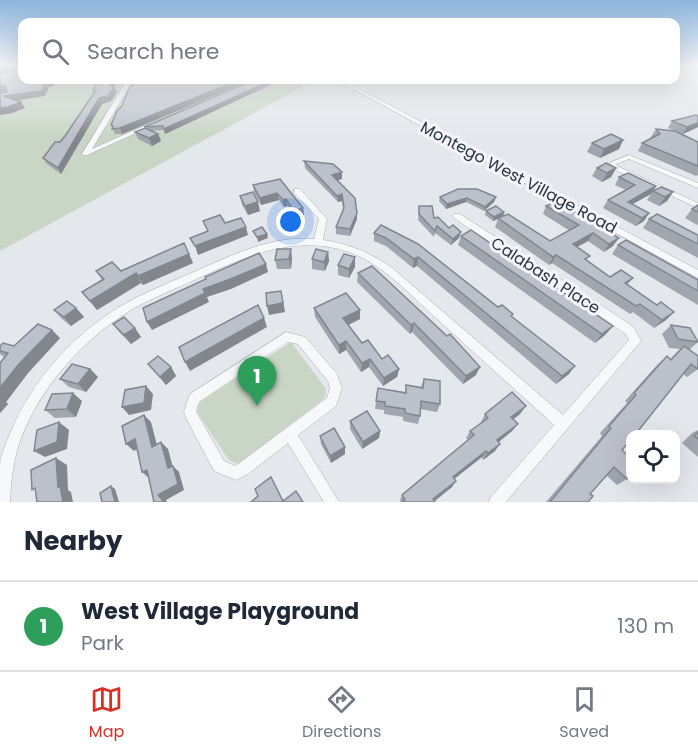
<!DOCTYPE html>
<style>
body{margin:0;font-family:Poppins,sans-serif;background:#f6f6f7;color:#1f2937}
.controls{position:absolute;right:18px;bottom:18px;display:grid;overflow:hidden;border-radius:12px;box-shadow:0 6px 24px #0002}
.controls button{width:54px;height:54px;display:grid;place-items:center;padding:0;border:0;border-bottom:2px solid #e0e1e3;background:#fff;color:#1f2937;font:30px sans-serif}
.you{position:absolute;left:291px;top:222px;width:21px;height:21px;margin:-15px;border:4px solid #fff;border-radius:50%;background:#1a73e8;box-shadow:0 0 0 9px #1a73e833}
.badge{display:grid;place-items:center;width:39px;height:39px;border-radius:50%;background:#d93025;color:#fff;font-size:20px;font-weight:700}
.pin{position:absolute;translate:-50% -50px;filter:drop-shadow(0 2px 3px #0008)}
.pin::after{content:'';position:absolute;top:32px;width:21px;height:18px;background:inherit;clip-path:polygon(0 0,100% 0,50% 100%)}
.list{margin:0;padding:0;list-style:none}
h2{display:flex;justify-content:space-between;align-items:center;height:78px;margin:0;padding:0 24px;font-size:26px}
h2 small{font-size:20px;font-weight:400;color:#747a83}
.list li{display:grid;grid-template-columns:39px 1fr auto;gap:18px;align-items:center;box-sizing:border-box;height:90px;padding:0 24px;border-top:2px solid #e0e1e3}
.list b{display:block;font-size:22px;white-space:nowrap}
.list p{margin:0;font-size:20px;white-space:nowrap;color:#747a83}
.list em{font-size:20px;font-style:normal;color:#747a83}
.icon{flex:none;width:33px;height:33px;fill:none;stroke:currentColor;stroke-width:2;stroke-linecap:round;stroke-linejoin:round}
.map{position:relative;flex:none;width:698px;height:502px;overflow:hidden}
.search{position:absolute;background:#fff;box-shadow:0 6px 24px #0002;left:18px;right:18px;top:18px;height:66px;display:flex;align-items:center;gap:15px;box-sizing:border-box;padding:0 21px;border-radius:12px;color:#747a83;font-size:22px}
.sheet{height:168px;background:#fff}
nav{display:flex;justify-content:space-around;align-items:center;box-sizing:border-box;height:84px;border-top:2px solid #e0e1e3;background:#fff;font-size:16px;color:#747a83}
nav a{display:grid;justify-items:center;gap:3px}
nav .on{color:#d93025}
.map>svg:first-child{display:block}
.green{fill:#c9d6c5}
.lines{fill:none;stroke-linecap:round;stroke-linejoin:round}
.minor-casing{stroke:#a9aeb7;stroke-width:1}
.minor{fill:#f7f8fa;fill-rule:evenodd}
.wall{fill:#a1a5ae}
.shaded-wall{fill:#83868d}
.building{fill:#bbc0ca;stroke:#83868d;stroke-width:1.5}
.labels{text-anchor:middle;stroke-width:6;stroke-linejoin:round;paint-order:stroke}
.street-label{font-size:16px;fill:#2b3445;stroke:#f4f6f9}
</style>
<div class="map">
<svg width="698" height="502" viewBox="0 0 698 502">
<rect width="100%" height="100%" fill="#e4e7ec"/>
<!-- green -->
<g class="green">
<polygon points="0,65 22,65 22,80 315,80 0,251"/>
<polygon points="291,342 326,389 325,398 238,464 229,460 197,412 200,401"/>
</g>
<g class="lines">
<!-- minor casing -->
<g class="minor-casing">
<g id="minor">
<polygon points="127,80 133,80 92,149 153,122 158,123 87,155 83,155 82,154"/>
<polygon points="337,80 343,80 698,270 698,278"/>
<polygon points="629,155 698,183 698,188 629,159 616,164 617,166 698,203 698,208 609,167 611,162"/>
<path d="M 294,189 L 300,189 L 327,219 L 323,240 C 348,243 370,253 391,267 L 563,415 L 629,340 L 626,334 L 454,218 L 453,216 L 454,214 L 460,214 L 625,321 L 634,328 L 641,341 L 506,502 L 489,502 L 491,497 L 554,425 C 515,389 475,354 436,318 C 409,294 384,265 349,252 C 297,234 248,255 201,277 C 178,288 153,297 131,310 C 82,340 38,389 19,444 C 13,463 11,482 10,502 L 0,502 C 0,490 0,477 0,465 C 1,453 7,442 11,431 C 34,378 73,335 121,306 C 145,292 171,282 196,271 C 232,255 273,235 314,239 L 319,219 L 294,193 Z"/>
<path d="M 286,332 L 305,337 L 337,374 L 342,388 L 336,406 L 298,435 L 339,502 L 324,502 L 288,443 L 248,474 L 236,480 L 214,471 L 186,418 L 184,411 L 190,394 ZM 287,342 L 298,344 L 328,381 L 330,388 L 327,398 L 238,464 L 235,466 L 224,461 L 198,415 L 196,411 L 199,402 Z"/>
</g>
</g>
<!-- minor -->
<use href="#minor" class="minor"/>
</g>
<!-- wall -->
<g class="wall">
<polygon points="98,80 119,80 114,87 117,92 111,101 102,104 61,174 47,164 43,158 65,136 94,93 93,90"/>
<polygon points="252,80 122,134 115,134 111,125"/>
<polygon points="272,80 272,84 165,134 164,130 152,131 158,134 161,141 152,146 138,139 135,132"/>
<polygon points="698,116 698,127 683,134 668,128 672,121"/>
<polygon points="656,129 698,142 698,175 696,176 638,151 642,143 652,138 651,137"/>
<polygon points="623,140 619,149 600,158 587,152 592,143"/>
<polygon points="304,161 342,179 337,180 357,219 350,236 336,234 336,227 343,209 342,201 338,202 305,168"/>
<polygon points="597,168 616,168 611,177 602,182 592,176"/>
<polygon points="619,177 656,186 651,194 633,204 649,213 644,221 636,226 603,208 608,200 626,190 615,185"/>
<polygon points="280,179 303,208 304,215 295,218 287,206 284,207 279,200 261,205 254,192 253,185"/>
<polygon points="653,191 673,192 667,201 659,206 647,200"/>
<polygon points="240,196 260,211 248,215 242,205"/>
<polygon points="440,197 496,197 494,202 484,211 466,202 446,209 439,201"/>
<polygon points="556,201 613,246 604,252 588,241 577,247 587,260 610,277 633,278 628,284 657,305 674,312 666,320 654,328 633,312 630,314 552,263 549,265 495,227 498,219 493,221 485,215 486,211 504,212 503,216 550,241 570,231 543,214 546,206"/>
<polygon points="698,205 698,224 697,225 685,218 692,209"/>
<polygon points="419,206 434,218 449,228 459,238 451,245 435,233 434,237 418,220"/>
<polygon points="649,219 698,235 698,258 643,228"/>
<polygon points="381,225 512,317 569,374 556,384 417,266 413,268 386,246 374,241 374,233"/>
<polygon points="461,236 613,326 605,335 595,343 458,245"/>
<polygon points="618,245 698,280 698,305 612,254"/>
<polygon points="328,252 329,261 325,271 312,269 312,259"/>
<polygon points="189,254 193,263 143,285 141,283 97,310 82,292 102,280 96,271 121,271"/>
<polygon points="292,258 291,269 277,269 275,260"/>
<polygon points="338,265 355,267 349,278 338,275"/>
<polygon points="358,273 476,375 463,384 412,332 410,334 357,282"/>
<polygon points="76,308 84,317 71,326 62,319 54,310"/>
<polygon points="314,308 360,310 360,319 348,325 362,343 382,359 399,369 397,377 383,386 369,367 361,372 346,350 339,354 315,317"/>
<polygon points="113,324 141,337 131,344 120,333"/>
<polygon points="671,325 698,342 689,350 698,369 687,377 683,374 622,450 627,479 617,485 606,475 590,494 588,502 546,502 602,436 600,433 627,403 625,401 657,365 667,356 670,359 680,349 669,348 662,334"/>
<polygon points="60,338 28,373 6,402 8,404 0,413 5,358 0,354 0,346 14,346"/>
<polygon points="148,364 171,367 176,376 166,385"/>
<polygon points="90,369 98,377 86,392 69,387 60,379"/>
<polygon points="424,379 440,404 437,412 420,409 420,416 418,424 403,421 403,417 384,414 384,410 375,409 378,388 405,392 406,385 421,387"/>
<polygon points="82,401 76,417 55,418 45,410"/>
<polygon points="485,414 520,414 513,419 518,424 512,431 499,442 495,451 483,460 482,457 454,479 452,487 435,501 435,502 401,502 400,500 402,495 468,440 466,438 470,431 482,423 481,422"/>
<polygon points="350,421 380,431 379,438 362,449 350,429"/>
<polygon points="698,430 698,457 682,443 692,433"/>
<polygon points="320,436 345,454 331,463 321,444"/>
</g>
<!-- shaded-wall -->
<g class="shaded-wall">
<polygon points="13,65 19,65 22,70 0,73 0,67"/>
<polygon points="51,80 56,80 54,86 49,87 45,96 6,102 3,96"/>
<polygon points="113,80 119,80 112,90 110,85"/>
<polygon points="239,80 252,80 122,134 120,128"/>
<polygon points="272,80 272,84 165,134 164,129"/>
<polygon points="5,85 8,91 0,92 0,86"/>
<polygon points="114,87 117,92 111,101 102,104 61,174 58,168 99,98"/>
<polygon points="21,102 25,108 12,113 0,115 0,108"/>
<polygon points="698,123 698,127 683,134 687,127"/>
<polygon points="158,134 161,141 152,146 149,138"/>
<polygon points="623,140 619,149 600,158 604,149"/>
<polygon points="616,168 611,177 602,182 607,173"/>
<polygon points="342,172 342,179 332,182 332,175"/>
<polygon points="656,186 651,194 623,209 628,202"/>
<polygon points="673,192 667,201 659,206 665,197"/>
<polygon points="277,193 279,200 261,205 260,198"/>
<polygon points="342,194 342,201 338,202 337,196"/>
<polygon points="496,197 494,202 484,211 485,207"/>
<polygon points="467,198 466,202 446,209 447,204"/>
<polygon points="286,199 287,206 284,207 283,200"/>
<polygon points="258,202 260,211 248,215 245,206"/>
<polygon points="303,208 304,215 295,218 294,211"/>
<polygon points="504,212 503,217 493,221 494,217"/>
<polygon points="357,213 357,219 350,236 350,229"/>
<polygon points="649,213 644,221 636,226 642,218"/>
<polygon points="246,227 248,235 198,255 195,246"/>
<polygon points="461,232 459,238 451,245 453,239"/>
<polygon points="593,233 588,241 568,252 573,244"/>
<polygon points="267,234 268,238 258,242 257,237"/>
<polygon points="619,238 613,246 604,252 609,244"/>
<polygon points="291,249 292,258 291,269 289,259"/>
<polygon points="328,252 329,261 325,271 324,262"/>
<polygon points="189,254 193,263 143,285 138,276"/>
<polygon points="556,255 552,263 549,265 553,257"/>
<polygon points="355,257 355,267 349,278 349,269"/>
<polygon points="418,257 417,266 413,268 414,259"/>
<polygon points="266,264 268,272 231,289 207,297 209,302 152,330 147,322 203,289"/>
<polygon points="136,273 141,283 97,310 90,301"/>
<polygon points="283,300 285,312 269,315 267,306"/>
<polygon points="76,308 84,317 71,326 64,317"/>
<polygon points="360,310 360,319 344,327 343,318"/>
<polygon points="674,312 666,320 654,328 662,320"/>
<polygon points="264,318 267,327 190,371 185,362"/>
<polygon points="414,323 412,332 410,334 411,325"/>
<polygon points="613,326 605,335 595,343 602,334"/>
<polygon points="135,328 141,337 131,344 124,335"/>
<polygon points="52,330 60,338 28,373 6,402 8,404 0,413 0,388 18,365"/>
<polygon points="346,341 346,350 339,354 339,345"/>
<polygon points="370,359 369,367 361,372 362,363"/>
<polygon points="575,366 569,374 556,384 562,376"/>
<polygon points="171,367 176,376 166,385 160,377"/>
<polygon points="480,367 476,375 463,384 466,376"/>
<polygon points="90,369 98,377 86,392 78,384"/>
<polygon points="399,369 397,377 383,386 384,378"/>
<polygon points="146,386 153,394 151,410 129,415 122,407"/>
<polygon points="73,393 82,401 76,417 67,409"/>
<polygon points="526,406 520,414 506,425 511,417"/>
<polygon points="144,415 151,422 159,453 152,447"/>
<polygon points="59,422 69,430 67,449 45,457 34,451"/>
<polygon points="518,424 512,431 492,447 497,440"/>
<polygon points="380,431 379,438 362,449 363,442"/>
<polygon points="135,439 142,446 134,451 126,444"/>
<polygon points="161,442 168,449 175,475 168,468"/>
<polygon points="500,444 495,451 483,460 488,453"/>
<polygon points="345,447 345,454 331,463 330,456"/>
<polygon points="486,451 482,457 449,483 453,477"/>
<polygon points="56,458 67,465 68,490 71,492 73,502 63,502 58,487"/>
<polygon points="173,466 179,472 184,490 166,500 167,502 164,502 158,495"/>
<polygon points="147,470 150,479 142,472"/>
<polygon points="456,481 452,487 433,502 433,499"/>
<polygon points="111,486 115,489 119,502 115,502"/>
</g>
<!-- building -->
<g class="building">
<polygon points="19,65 22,65 22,80 51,80 51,81 46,81 42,91 3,96 21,102 8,107 0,108 0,93 7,92 5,85 0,86 0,73 21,70"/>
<polygon points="98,80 113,80 110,85 114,87 108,96 99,98 58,168 43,158 55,142 60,142 65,136 96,90 93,90"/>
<polygon points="133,80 239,80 120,128 112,129 113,126 111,125 117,111 122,106 130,86 133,86"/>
<polygon points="254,80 272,80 164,129 163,126 144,127"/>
<polygon points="696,115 698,116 698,123 687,127 672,121"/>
<polygon points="145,128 158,134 149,138 135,132"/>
<polygon points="656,129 675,131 698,142 698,166 642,143 660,134"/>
<polygon points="611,134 623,140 604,149 592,143"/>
<polygon points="304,161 333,164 342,172 332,175 355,198 357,213 350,229 336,227 344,208 342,194 337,196"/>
<polygon points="606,163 616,168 607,173 597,168"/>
<polygon points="628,173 656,186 628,202 649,213 642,218 608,200 635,185 619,177"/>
<polygon points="280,179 303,208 294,211 286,199 283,200 277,193 260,198 253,185"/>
<polygon points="661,187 673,192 665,197 653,191"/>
<polygon points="458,189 477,189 496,197 485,207 467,198 447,204 440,197"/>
<polygon points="253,192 258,202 245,206 240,196"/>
<polygon points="556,201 619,238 609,244 593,233 573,244 590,256 585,259 610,277 621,270 633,278 625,283 657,305 661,302 674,312 662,320 640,304 636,306 556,255 553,257 498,218 508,214 550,241 579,225 546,206"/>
<polygon points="698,205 698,212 692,209"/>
<polygon points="419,206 432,206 434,218 438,217 449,228 453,225 461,232 453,239 437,226 435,231 419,214"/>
<polygon points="496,206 504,212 494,217 486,211"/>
<polygon points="657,214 698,235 698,244 649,219"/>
<polygon points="220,215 225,223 241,218 246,227 195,246 190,238 208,231 203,221"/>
<polygon points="381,225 418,244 498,307 502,305 513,314 511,316 575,366 562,376 418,257 414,259 386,238 374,233"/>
<polygon points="262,227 267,234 257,237 253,231"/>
<polygon points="471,230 613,326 602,334 461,236"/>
<polygon points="626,240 698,280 698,291 618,245"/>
<polygon points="184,243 189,254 138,276 136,273 90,301 82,292 104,279 96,271 112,262 121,271"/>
<polygon points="277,249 291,249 289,259 275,260"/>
<polygon points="316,249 328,252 324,262 312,259"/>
<polygon points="259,253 266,264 228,280 203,289 205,293 147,322 143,308 206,279 205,277"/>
<polygon points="344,254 355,257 349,269 338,265"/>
<polygon points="372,266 447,336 450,334 480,367 466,376 414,323 411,325 358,273"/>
<polygon points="281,291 283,303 267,306 266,293"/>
<polygon points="346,293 360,310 343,318 362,343 368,340 382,359 388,355 399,369 384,378 370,359 362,363 346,341 339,345 314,308"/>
<polygon points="67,301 76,308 64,317 54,310"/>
<polygon points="258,305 264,318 185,362 179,347"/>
<polygon points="124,317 135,328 124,335 113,324"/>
<polygon points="38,324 52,330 18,365 0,388 0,363 8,353 0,351 0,346 3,343 14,346"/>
<polygon points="671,325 690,328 698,342 678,339"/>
<polygon points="684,346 698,356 698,369 691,364 635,435 630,435 630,440 622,450 630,458 630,475 627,479 614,467 590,494 593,496 588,502 550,502 611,428 609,426 636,395 634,393 667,356 671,360"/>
<polygon points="158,356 171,367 160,377 148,364"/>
<polygon points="72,364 90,369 78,384 60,379"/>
<polygon points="424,379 440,381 440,404 421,401 420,416 405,413 405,409 385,406 385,402 376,401 378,388 406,393 406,385 423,388"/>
<polygon points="146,386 144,403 122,407 125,390"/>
<polygon points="512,392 526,406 511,417 518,424 497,440 500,444 488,453 486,451 453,477 456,481 433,499 435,502 402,502 405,500 402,495 474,435 470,431 488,418 485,414"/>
<polygon points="73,393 67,409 45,410 52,394"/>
<polygon points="367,411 380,431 363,442 350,421"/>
<polygon points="144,415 152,447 161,442 168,468 173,466 178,484 158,495 164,502 154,502 147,470 142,472 135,439 126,444 122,426"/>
<polygon points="59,422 57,442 34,451 37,430"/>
<polygon points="334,428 345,447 330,456 320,436"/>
<polygon points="698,432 698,439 694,436"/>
<polygon points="56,458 58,487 60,486 63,502 37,502 35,488 32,490 31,470"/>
<polygon points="271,477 283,501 296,491 303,502 251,502 258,496 255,489"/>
<polygon points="111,486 115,502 102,502 100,493"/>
</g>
<!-- sky -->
<linearGradient id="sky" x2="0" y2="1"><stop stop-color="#8bb4dd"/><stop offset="0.48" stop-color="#f3f4f6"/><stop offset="1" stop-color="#f3f4f6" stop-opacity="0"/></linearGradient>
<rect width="698" height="136" fill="url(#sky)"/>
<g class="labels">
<!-- street labels -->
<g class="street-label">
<text transform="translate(519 177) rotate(28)" y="6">Montego West Village Road</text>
<text transform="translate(546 275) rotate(33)" y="6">Calabash Place</text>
</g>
</g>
</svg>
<div class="controls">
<button><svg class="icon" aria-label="locate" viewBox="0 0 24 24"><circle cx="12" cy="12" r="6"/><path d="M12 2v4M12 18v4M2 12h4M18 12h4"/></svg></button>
</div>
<div class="you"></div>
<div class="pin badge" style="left:257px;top:406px;background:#2e9e5b">1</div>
<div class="search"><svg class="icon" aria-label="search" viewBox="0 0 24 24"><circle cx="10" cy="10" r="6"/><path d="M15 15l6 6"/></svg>Search here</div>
</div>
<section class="sheet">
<h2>Nearby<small></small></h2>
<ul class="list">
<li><span class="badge" style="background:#2e9e5b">1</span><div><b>West Village Playground</b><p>Park</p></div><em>130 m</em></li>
</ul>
</section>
<nav>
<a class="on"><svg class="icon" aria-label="map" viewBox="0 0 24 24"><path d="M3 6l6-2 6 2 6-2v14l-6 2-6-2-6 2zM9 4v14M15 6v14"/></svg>Map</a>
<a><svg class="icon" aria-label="directions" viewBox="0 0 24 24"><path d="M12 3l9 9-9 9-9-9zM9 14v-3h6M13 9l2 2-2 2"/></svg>Directions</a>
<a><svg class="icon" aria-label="saved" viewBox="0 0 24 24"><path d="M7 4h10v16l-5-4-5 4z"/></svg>Saved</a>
</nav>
